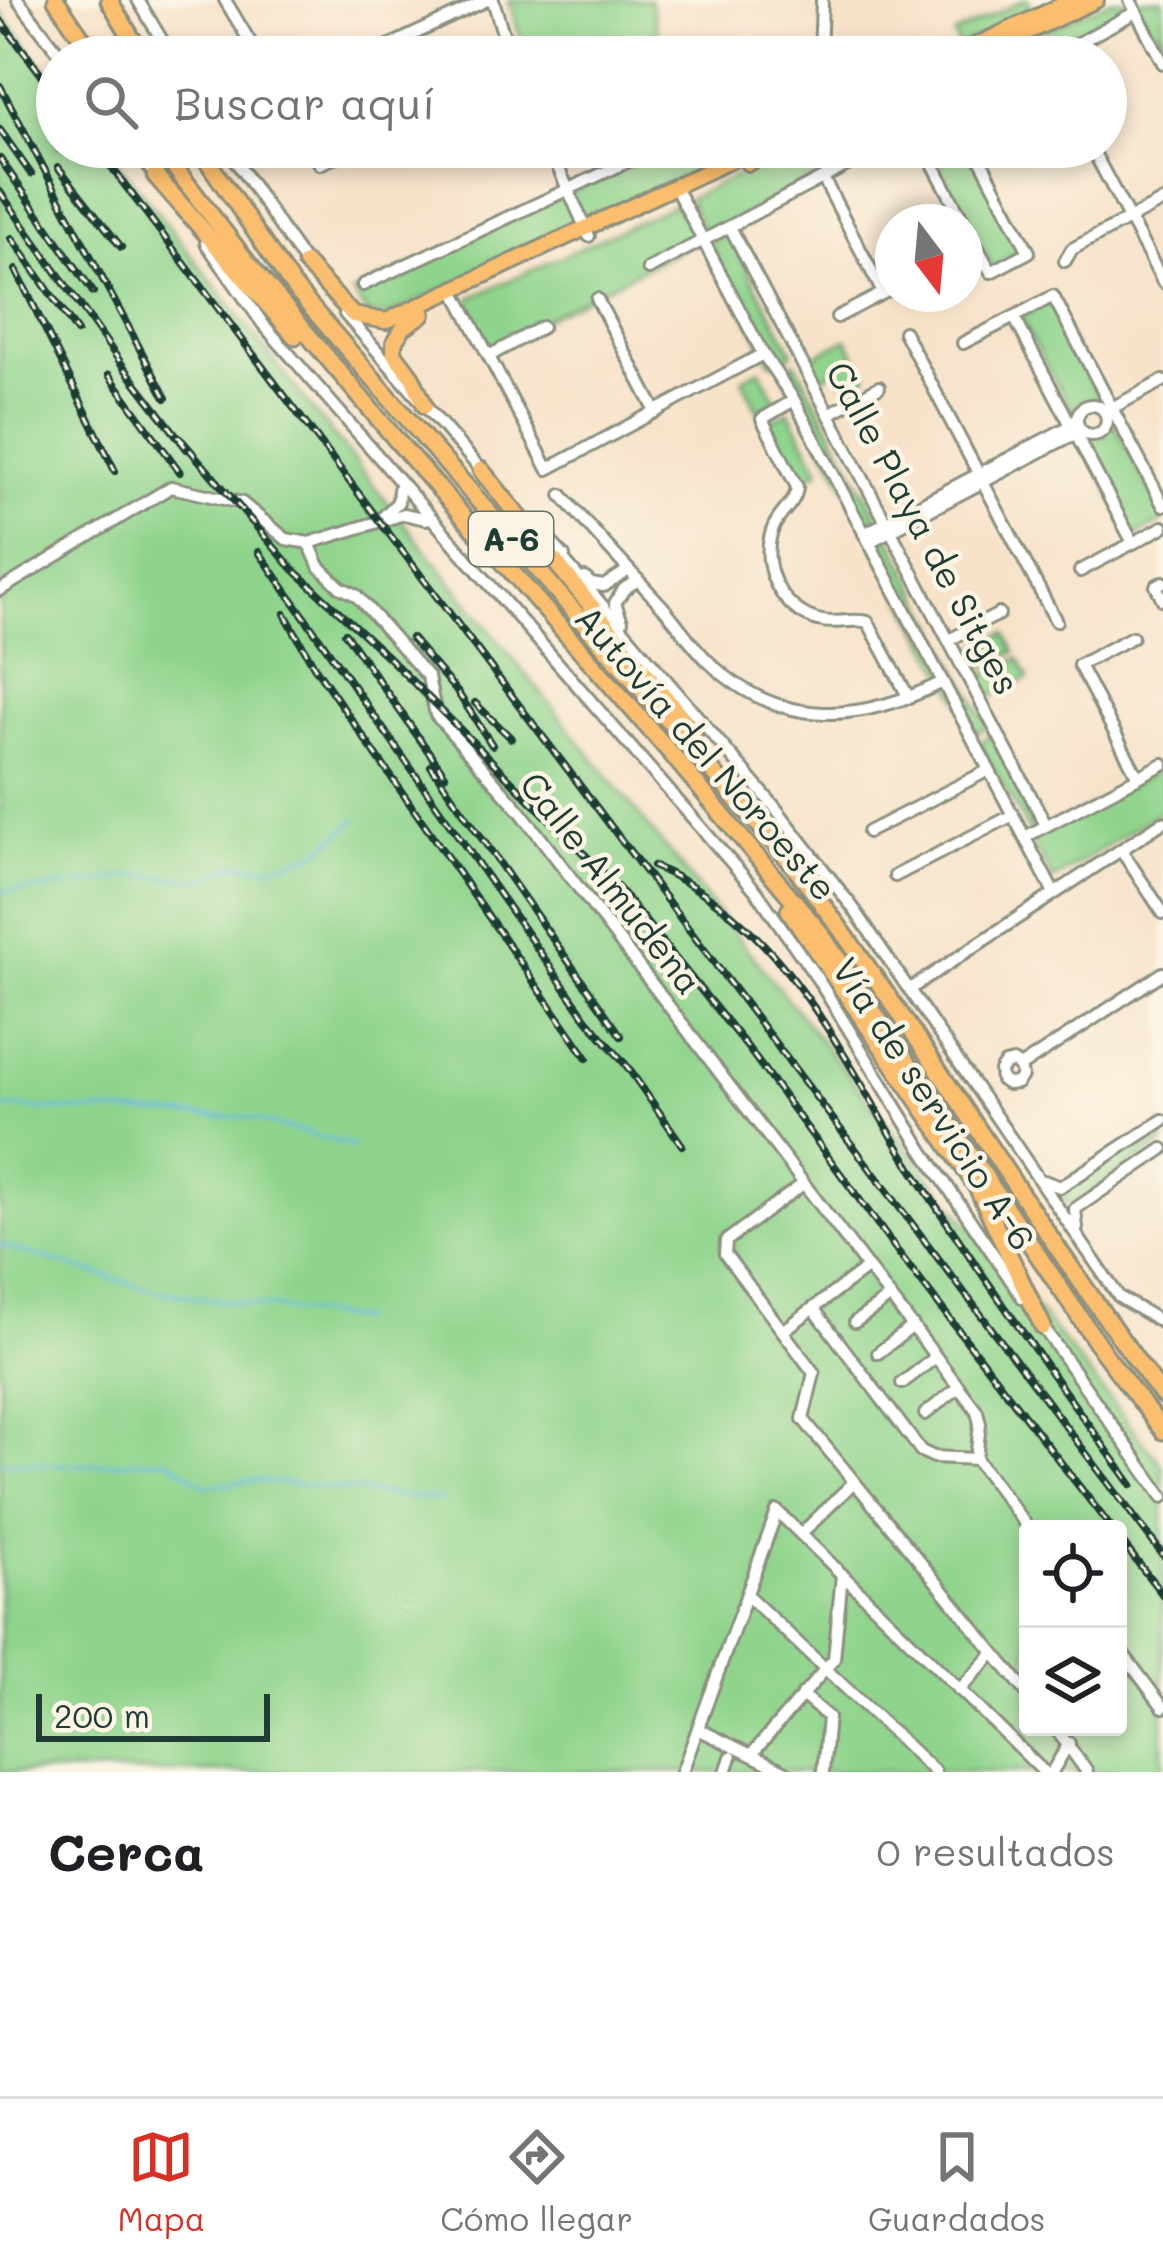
<!DOCTYPE html>
<html lang="es">
<meta charset="utf-8">
<style>
body{margin:0;font-family:Mali,sans-serif;background:#f2f2f2;color:#202124}
.controls{position:absolute;right:36px;bottom:36px;display:grid;overflow:hidden;border-radius:12px;box-shadow:0 6px 18px #0003}
.controls button{width:108px;height:108px;display:grid;place-items:center;padding:0;border:0;border-bottom:3px solid #e0e0e0;background:#fff;color:#202124;font:60px sans-serif}
.compass{position:absolute;left:875px;top:204px;width:108px;height:108px;border-radius:50%;background:#fff;box-shadow:0 6px 18px #0003;rotate:164deg}
.scale{position:absolute;left:36px;bottom:30px;width:234px;box-sizing:border-box;padding-left:12px;border:6px solid #1f3d34;border-top:0;font-size:33px;line-height:42px;white-space:nowrap;color:#1f3d34;-webkit-text-stroke:9px #fcf5e5;paint-order:stroke}
.list{margin:0;padding:0;list-style:none}
h2{display:flex;justify-content:space-between;align-items:center;height:156px;margin:0;padding:0 48px;font-size:51px}
h2 small{font-size:39px;font-weight:400;color:#757577}
.icon{flex:none;width:66px;height:66px;fill:none;stroke:currentColor;stroke-width:2;stroke-linecap:round;stroke-linejoin:round}
.map{position:relative;flex:none;width:1163px;height:1772px;overflow:hidden}
.search{position:absolute;background:#fff;box-shadow:0 6px 18px #0003;left:36px;right:36px;top:36px;height:132px;display:flex;align-items:center;gap:30px;box-sizing:border-box;padding:0 42px;border-radius:66px;color:#757577;font-size:45px}
.sheet{height:324px;background:#fff}
nav{display:flex;justify-content:space-around;align-items:center;box-sizing:border-box;height:168px;border-top:3px solid #e0e0e0;background:#fff;font-size:33px;color:#757577}
nav a{display:grid;justify-items:center;gap:6px}
nav .on{color:#d93025}
.map>svg:first-child{display:block}
.green{fill:#8fd48c;stroke:#578860;stroke-width:3;fill-rule:evenodd}
.lines{fill:none;stroke-linecap:round;stroke-linejoin:round}
.stream{stroke:#68b9e3;stroke-width:3}
.minor-casing{stroke:#8b907f;stroke-width:16}
.major-casing{stroke:#8b907f;stroke-width:20}
.highway-casing{stroke:#8b907f;stroke-width:21}
.minor{stroke:#fff;stroke-width:10}
.major{stroke:#fbbe6e;stroke-width:14}
.highway{stroke:#fbbe6e;stroke-width:15}
.rail-casing{stroke:#1f3d34;stroke-width:8}
.rail{stroke:#fcf5e5;stroke-width:3;stroke-dasharray:9;stroke-linecap:butt}
.labels{text-anchor:middle;stroke-width:9;stroke-linejoin:round;paint-order:stroke}
.shield{fill:#fcf5e5;stroke:#617469;stroke-width:3}
.shield-label{font-size:33px;font-weight:bold;fill:#1f3d34}
.street-label{font-size:36px;fill:#1f3d34;stroke:#fcf5e5}
</style>
<div class="map">
<svg width="1163" height="1772" viewBox="0 0 1163 1772">
<rect width="100%" height="100%" fill="#fcf5e5"/>
<filter id="ink" filterUnits="userSpaceOnUse"><feTurbulence type="fractalNoise" baseFrequency=".00833" numOctaves="2"/><feDisplacementMap in="SourceGraphic" scale="24" xChannelSelector="R" yChannelSelector="G"/><feConvolveMatrix kernelMatrix="1 2 1 2 8 2 1 2 1" color-interpolation-filters="sRGB"/></filter>
<filter id="wash" filterUnits="userSpaceOnUse"><feTurbulence type="fractalNoise" baseFrequency=".004" numOctaves="4" result="noise"/><feDisplacementMap in="SourceGraphic" scale="48" xChannelSelector="R" yChannelSelector="G"/><feGaussianBlur stdDeviation="2.7" result="paint"/><feColorMatrix in="noise" values="0 0 0 0 0 0 0 0 0 0 0 0 0 0 0 0 0 1.4 0 .05"/><feComposite in="paint" operator="in"/></filter>
<g filter="url(#wash)">
<rect width="100%" height="100%" fill="#f7e3ca"/>
<!-- green -->
<g class="green">
<polygon points="509,0 650,0 663,57 526,57"/>
<polygon points="1023,0 1029,0 1032,12 959,47 954,35"/>
<polygon points="1111,0 1125,0 1127,12 1060,49 1056,43 1030,57 989,57"/>
<polygon points="1135,0 1163,0 1163,41 1157,29 1152,31"/>
<path d="M 0,12 L 57,84 L 57,147 L 106,147 L 308,404 L 1163,1466 L 1163,1772 L 0,1772 ZM 1028,1529 L 1118,1529 L 1118,1727 L 1028,1727 Z"/>
<polygon points="563,147 645,147 594,171 569,161"/>
<polygon points="670,147 745,147 386,316 367,314 353,293"/>
<polygon points="798,147 875,147 708,234 704,233 689,198"/>
<polygon points="970,148 1024,250 992,267 938,165"/>
<polygon points="676,204 697,241 488,347 470,311 471,298"/>
<polygon points="727,233 792,351 791,355 776,363 770,361 711,246 711,241"/>
<polygon points="1050,301 1100,398 1081,402 1073,414 1020,318"/>
<polygon points="847,339 867,376 848,387 838,369 817,380 807,360"/>
<polygon points="795,362 879,519 868,527 782,372"/>
<polygon points="760,369 777,402 758,411 742,379"/>
<polygon points="789,411 820,470 801,480 768,422"/>
<polygon points="1114,423 1163,515 1163,522 1134,537 1083,440 1103,436"/>
<polygon points="887,537 891,538 988,727 977,733 875,547"/>
<polygon points="1006,633 1015,652 977,671 968,651"/>
<polygon points="1019,658 1029,678 991,697 981,677"/>
<polygon points="991,734 1041,822 1029,831 979,743"/>
<polygon points="1163,768 1163,810 1053,880 1032,842 1033,837"/>
<polygon points="1163,1125 1163,1144 1073,1204 1064,1203 1063,1191"/>
</g>
<g class="lines">
<!-- stream -->
<g class="stream">
<polyline points="79,885 137,875 204,880 237,864 272,867 316,853 358,819"/>
<polyline points="0,892 69,886"/>
<polyline points="0,1107 249,1118 354,1146"/>
<polyline points="0,1245 155,1291 361,1320"/>
<polyline points="0,1462 81,1465 167,1459 207,1486 253,1480 442,1500"/>
</g>
</g>
</g>
<g filter="url(#ink)">
<g class="lines">
<!-- minor casing -->
<g class="minor-casing">
<g id="minor">
<polyline points="18,0 62,57"/>
<polyline points="138,0 172,57"/>
<polyline points="225,0 259,57"/>
<polyline points="493,0 510,57"/>
<polyline points="1130,0 1163,63"/>
<polyline points="365,57 487,0"/>
<polyline points="820,57 822,0"/>
<polyline points="1052,57 1136,12"/>
<polyline points="133,147 159,180"/>
<polyline points="226,147 307,266"/>
<polyline points="309,147 320,164 358,147"/>
<polyline points="549,147 589,236"/>
<polyline points="1091,147 1163,282"/>
<polyline points="823,178 883,293"/>
<polyline points="675,187 763,354 794,400 1054,893"/>
<polyline points="964,222 933,164 965,147"/>
<polyline points="965,224 991,272 1029,252 974,147"/>
<polyline points="730,227 1046,825"/>
<polyline points="206,243 263,324 757,892 819,981 924,1152 1023,1298"/>
<polyline points="1065,261 1072,249 1163,201"/>
<polyline points="648,269 882,147"/>
<polyline points="363,285 659,147"/>
<polyline points="454,290 548,469 763,354"/>
<polyline points="597,299 656,412"/>
<polyline points="345,314 482,471"/>
<polyline points="837,317 893,288"/>
<polyline points="904,332 1056,621"/>
<polyline points="963,343 1014,317"/>
<polyline points="489,356 542,327"/>
<path d="M 794,400 L 762,419 L 797,487 C 796,503 781,511 774,526 C 757,564 781,613 822,621 C 838,624 853,618 868,622 L 909,698"/>
<circle cx="1092" cy="420" r="15"/>
<polyline points="1108,410 1163,381"/>
<polyline points="829,414 879,387"/>
<path d="M 562,495 C 594,533 628,569 662,606 C 678,624 692,646 710,663 C 782,731 862,722 943,682"/>
<polyline points="1163,505 1053,296 1014,317 1133,543 1163,527"/>
<polyline points="383,517 398,502 399,489"/>
<polyline points="531,521 564,556"/>
<polyline points="864,534 1074,424"/>
<polyline points="869,542 1078,432"/>
<polyline points="309,543 319,566 340,587 356,595 428,677 436,715 521,812 977,1411 980,1424 976,1459"/>
<polyline points="560,556 774,806 854,909 1119,1297 1163,1323"/>
<polyline points="1080,571 1133,543"/>
<polyline points="585,578 591,584 604,586 627,571"/>
<polyline points="1163,582 1156,586 1163,600"/>
<polyline points="0,590 171,487 242,503 286,539 309,543 404,514 426,519"/>
<polyline points="622,621 615,603 624,589 638,580"/>
<polyline points="1132,637 1079,665 1138,777"/>
<polyline points="949,640 999,614"/>
<polyline points="868,832 989,770"/>
<polyline points="1025,837 1163,764"/>
<polyline points="1121,850 1163,913"/>
<polyline points="895,876 1013,815"/>
<polyline points="910,989 1163,822"/>
<polyline points="1020,1067 1013,1062 1005,1064 1000,1071 1001,1080 1008,1084 1017,1083 1022,1076 1020,1067 1163,973"/>
<polyline points="1044,1181 1060,1187 1163,1120"/>
<polyline points="803,1184 726,1241 725,1254 814,1373 803,1419 1028,1694"/>
<polyline points="1077,1228 1075,1209 1163,1149"/>
<polyline points="814,1309 921,1451 934,1457 976,1459"/>
<polyline points="855,1322 890,1297"/>
<polyline points="1040,1323 1163,1497"/>
<polyline points="783,1331 868,1267"/>
<polyline points="878,1353 913,1326"/>
<polyline points="902,1383 936,1357"/>
<polyline points="925,1414 959,1387"/>
<polyline points="976,1459 1029,1529"/>
<polyline points="801,1534 853,1483"/>
<polyline points="748,1596 935,1772"/>
<polyline points="1118,1647 1163,1707"/>
<polyline points="959,1690 994,1653"/>
<polyline points="802,1695 828,1717 823,1772"/>
<polyline points="1055,1727 1087,1772"/>
<polyline points="698,1729 786,1772"/>
<polyline points="751,1755 834,1659 842,1574"/>
<polyline points="682,1772 777,1511 1044,1772"/>
<polyline points="726,1772 731,1757"/>
<polyline points="1052,1772 1069,1743"/>
</g>
</g>
<!-- major casing -->
<g class="major-casing">
<g id="major">
<polyline points="951,57 1073,0"/>
<polyline points="974,57 1096,0"/>
<polyline points="748,163 781,147"/>
<polyline points="305,263 353,315 386,321 759,147"/>
<polyline points="423,314 403,328 394,343 394,353 412,377 425,406"/>
</g>
</g>
<!-- highway casing -->
<g class="highway-casing">
<g id="highway">
<polyline points="56,0 95,57"/>
<polyline points="109,0 143,57"/>
<polyline points="159,147 247,262 398,442 669,751 819,931 1104,1353 1163,1431"/>
<path d="M 198,147 L 291,284 L 789,860 C 922,1033 1032,1222 1163,1396"/>
<polyline points="155,175 295,336"/>
<polyline points="481,470 694,733"/>
<polyline points="789,910 977,1187 1043,1327"/>
</g>
</g>
<!-- minor -->
<use href="#minor" class="minor"/>
<!-- major -->
<use href="#major" class="major"/>
<!-- highway -->
<use href="#highway" class="highway"/>
<!-- rail casing -->
<g class="rail-casing">
<g id="rail">
<polyline points="0,20 57,95"/>
<polyline points="0,86 166,398"/>
<polyline points="0,130 31,174"/>
<polyline points="96,147 1163,1555"/>
<polyline points="0,159 93,292"/>
<polyline points="58,167 121,247"/>
<polyline points="0,192 123,366 187,449"/>
<polyline points="12,238 77,332"/>
<polyline points="16,270 115,471"/>
<polyline points="109,375 180,472"/>
<polyline points="178,436 292,568 389,658 619,889 748,1048 898,1252 1112,1529"/>
<polyline points="259,552 586,1018 626,1065 682,1145"/>
<polyline points="285,614 314,666 587,1058"/>
<polyline points="345,633 445,775"/>
<polyline points="411,638 458,693 492,745"/>
<polyline points="475,703 511,738"/>
<polyline points="431,766 621,1036"/>
<path d="M 653,866 C 792,925 843,1064 921,1183 C 988,1286 1060,1386 1132,1485"/>
<polyline points="1118,1537 1163,1595"/>
</g>
</g>
<!-- rail -->
<use href="#rail" class="rail"/>
</g>
</g>
<g class="labels">
<!-- shield labels -->
<rect class="shield" x="469" y="512" width="84" height="54" rx="9"/>
<g class="shield-label">
<text x="511" y="551">A-6</text>
</g>
<!-- street labels -->
<g class="street-label">
<text transform="translate(923 528) rotate(62)" y="13">Calle Playa de Sitges</text>
<text transform="translate(706 753) rotate(49)" y="13">Autovía del Noroeste</text>
<text transform="translate(611 883) rotate(52)" y="13">Calle Almudena</text>
<text transform="translate(934 1104) rotate(57)" y="13">Vía de servicio A-6</text>
</g>
</g>
</svg>
<div class="controls">
<button><svg class="icon" aria-label="locate" viewBox="0 0 24 24"><circle cx="12" cy="12" r="6"/><path d="M12 2v4M12 18v4M2 12h4M18 12h4"/></svg></button>
<button><svg class="icon" aria-label="layers" viewBox="0 0 24 24"><path d="M12 4l9 5-9 5-9-5zM3 14l9 5 9-5"/></svg></button>
</div>
<svg class="compass" viewBox="-18 -18 36 36"><path d="M0-13l5 13h-10z" fill="#e53935"/><path d="M0 13l5-13h-10z" fill="#757577"/></svg>
<div class="scale">200 m</div>
<div class="search"><svg class="icon" aria-label="search" viewBox="0 0 24 24"><circle cx="10" cy="10" r="6"/><path d="M15 15l6 6"/></svg>Buscar aquí</div>
</div>
<section class="sheet">
<h2>Cerca<small>0 resultados</small></h2>
<ul class="list">
</ul>
</section>
<nav>
<a class="on"><svg class="icon" aria-label="map" viewBox="0 0 24 24"><path d="M3 6l6-2 6 2 6-2v14l-6 2-6-2-6 2zM9 4v14M15 6v14"/></svg>Mapa</a>
<a><svg class="icon" aria-label="directions" viewBox="0 0 24 24"><path d="M12 3l9 9-9 9-9-9zM9 14v-3h6M13 9l2 2-2 2"/></svg>Cómo llegar</a>
<a><svg class="icon" aria-label="saved" viewBox="0 0 24 24"><path d="M7 4h10v16l-5-4-5 4z"/></svg>Guardados</a>
</nav>
